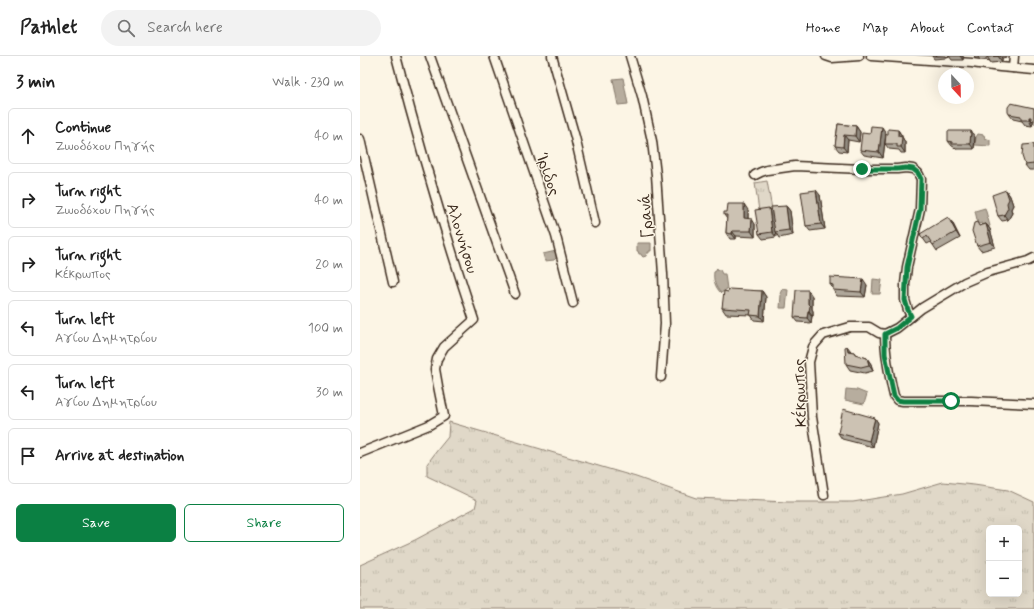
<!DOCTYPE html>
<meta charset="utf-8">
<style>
body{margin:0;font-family:Mynerve,sans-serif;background:#f2f2f2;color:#222}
.controls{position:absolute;right:12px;bottom:12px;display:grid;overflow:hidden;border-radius:6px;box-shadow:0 4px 16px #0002}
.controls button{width:36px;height:36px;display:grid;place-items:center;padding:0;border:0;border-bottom:1px solid #e0e0e0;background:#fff;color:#222;font:20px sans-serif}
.compass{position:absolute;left:578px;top:12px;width:36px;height:36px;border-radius:50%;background:#fff;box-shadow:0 4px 16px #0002;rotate:158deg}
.stop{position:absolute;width:12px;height:12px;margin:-9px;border:3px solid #0b8043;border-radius:50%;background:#fff}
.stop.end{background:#0b8043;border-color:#fff;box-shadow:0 1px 4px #0008}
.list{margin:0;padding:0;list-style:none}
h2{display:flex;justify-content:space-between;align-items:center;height:52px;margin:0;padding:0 16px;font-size:17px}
h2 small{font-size:13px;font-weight:400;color:#767676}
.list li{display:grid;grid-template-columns:26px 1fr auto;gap:12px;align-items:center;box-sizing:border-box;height:56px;margin:0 8px 8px;padding:0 8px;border:1px solid #e0e0e0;border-radius:6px}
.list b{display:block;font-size:15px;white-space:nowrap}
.list p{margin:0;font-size:13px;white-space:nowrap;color:#767676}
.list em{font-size:13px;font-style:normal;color:#767676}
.actions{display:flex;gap:8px;padding:12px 16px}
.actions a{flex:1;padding:9px 0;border:1px solid #0b8043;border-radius:6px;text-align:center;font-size:14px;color:#0b8043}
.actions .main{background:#0b8043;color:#fff}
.icon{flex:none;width:22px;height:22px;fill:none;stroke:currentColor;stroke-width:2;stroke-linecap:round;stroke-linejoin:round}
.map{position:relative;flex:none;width:674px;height:553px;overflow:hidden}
header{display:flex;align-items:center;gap:24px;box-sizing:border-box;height:56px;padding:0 20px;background:#fff;border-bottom:1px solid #e0e0e0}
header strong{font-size:19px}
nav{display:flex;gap:22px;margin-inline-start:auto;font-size:14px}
.search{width:280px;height:36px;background:#f2f2f2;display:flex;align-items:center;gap:10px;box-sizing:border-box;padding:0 14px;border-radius:22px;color:#767676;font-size:15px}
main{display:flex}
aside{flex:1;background:#fff}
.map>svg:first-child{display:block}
.grass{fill:url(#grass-tufts);stroke:#8e8173;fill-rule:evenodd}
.water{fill:#b7ad9e;stroke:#85796b}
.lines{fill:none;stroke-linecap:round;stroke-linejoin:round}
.minor-casing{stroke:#3b2a1e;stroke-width:11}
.minor{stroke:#fcf5e5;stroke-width:8}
.wall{fill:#afa79a;stroke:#3b2a1e}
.shaded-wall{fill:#8f887d;stroke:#3b2a1e}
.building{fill:#ccc2b3;stroke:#3b2a1e}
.route{stroke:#0b8043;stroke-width:5}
.labels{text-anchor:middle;stroke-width:3;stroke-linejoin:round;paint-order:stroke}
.street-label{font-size:16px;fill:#3b2a1e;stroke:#fcf5e5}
</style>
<header>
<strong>Pathlet</strong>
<div class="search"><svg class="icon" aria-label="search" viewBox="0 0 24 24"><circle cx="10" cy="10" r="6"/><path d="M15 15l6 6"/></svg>Search here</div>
<nav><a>Home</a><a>Map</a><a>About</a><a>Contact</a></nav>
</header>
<main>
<aside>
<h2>3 min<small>Walk · 230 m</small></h2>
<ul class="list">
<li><svg class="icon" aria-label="ahead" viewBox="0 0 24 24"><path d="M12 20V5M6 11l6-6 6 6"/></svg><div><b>Continue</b><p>Ζωοδόχου Πηγής</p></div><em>40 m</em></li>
<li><svg class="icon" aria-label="right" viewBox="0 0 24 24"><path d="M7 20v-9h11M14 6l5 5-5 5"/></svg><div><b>Turn right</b><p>Ζωοδόχου Πηγής</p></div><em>40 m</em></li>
<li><svg class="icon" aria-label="right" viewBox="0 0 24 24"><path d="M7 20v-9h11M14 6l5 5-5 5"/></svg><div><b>Turn right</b><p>Κέκρωπος</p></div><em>20 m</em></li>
<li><svg class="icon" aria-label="left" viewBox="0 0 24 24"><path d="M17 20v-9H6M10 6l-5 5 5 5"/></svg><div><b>Turn left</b><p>Αγίου Δημητρίου</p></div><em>100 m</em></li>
<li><svg class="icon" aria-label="left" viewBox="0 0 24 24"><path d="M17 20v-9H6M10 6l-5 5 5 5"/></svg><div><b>Turn left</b><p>Αγίου Δημητρίου</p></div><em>30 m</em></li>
<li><svg class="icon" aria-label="arrive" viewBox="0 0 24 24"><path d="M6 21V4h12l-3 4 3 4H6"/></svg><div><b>Arrive at destination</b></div></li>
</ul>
<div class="actions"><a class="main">Save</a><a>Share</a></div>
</aside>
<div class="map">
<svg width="674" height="553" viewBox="0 0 674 553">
<defs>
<pattern id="grass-tufts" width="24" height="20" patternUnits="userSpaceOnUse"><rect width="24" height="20" fill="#e0d8c8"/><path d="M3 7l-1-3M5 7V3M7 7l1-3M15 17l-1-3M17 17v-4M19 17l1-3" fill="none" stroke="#c1baab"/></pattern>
</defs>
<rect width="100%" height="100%" fill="#fcf5e5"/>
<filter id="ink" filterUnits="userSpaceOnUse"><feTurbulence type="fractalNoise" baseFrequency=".025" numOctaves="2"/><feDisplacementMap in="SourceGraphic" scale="8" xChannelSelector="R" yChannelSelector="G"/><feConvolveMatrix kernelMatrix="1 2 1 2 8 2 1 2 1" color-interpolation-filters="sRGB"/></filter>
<g filter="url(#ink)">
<!-- grass -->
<g class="grass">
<polygon points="407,125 412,153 399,155 395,127"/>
<path d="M 89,366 L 276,421 L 336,442 L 428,446 L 493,446 L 542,438 L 583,426 L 614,429 L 648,434 L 674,446 L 674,553 L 0,553 L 0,509 L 55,484 L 115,452 L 117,444 L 67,420 L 67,408 L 79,392 L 88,381 ZM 629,472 L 659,472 L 659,538 L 629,538 Z"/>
</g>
<!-- water -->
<g class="water">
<polygon points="263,22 268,48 258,49 253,23"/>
<polygon points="618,78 624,79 625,82 630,84 630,90 615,89 616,81"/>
<polygon points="625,152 630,170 624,172 622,167 618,168 615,155"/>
<polygon points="277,187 291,187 291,195 289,195 289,197 287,197 286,200 283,201 282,200 281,198 279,198 278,195 277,195"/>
<polygon points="196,195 197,201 194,204 185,205 183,198"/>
<path d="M 357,212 L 358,214 L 360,214 L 362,218 L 365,218 L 367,233 L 361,237 C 355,231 353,224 354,216 L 356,215 L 356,213 Z"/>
<polygon points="513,223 522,224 520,238 512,238"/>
<polygon points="422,233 428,234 426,252 420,252 421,239 420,238"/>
<polygon points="486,333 497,334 507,338 504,348 485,344"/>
</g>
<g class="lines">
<!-- minor casing -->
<g class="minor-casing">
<g id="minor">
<polyline points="70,0 155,238"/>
<polyline points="134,0 196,180 213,247"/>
<polyline points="192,0 215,81 235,167"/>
<polyline points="270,0 282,40 292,85 296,119 303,218 305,268 301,321"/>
<polyline points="466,0 472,2 499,0"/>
<polyline points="511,0 612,7 640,11 674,14"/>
<polyline points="653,12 654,0"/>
<polyline points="0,83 33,226"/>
<polyline points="395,119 401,116 407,114 435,110 502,113 537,113 546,112 553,113 558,117 561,123 560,153 547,211 545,228 545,244 548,254 551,260"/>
<path d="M 525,278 C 525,299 529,319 534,340 L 537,344 L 543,345 L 611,345 L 674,348"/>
<path d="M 0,397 L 69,369 L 84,360 L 78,330 L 75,313 L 77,303 L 84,291 L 114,264 C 85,177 59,89 36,0"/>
<polyline points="464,439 452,361 449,306 453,291 455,288 463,279 490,271 509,271 519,277 525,278 537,272 562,252 605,226 628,216 668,205 674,202"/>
</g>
</g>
<!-- minor -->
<use href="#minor" class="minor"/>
</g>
<!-- wall -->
<g class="wall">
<polygon points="572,0 586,0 586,2 574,3"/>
<polygon points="589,0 603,0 603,4 592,4"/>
<polygon points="614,0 647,0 647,1 642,2 642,6 631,7 628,2 626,2 626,4 620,4 618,1 615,1"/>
<polygon points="674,52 674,68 673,67 672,70 665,69 662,65 653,63 649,58"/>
<polygon points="478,68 496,70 500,76 499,86 488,84 487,96 479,95 475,90"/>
<polygon points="538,74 542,80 542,81 545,86 545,97 541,97 539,94 529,93 525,88"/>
<polygon points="526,77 523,102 504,99 500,94 510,78"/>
<polygon points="615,81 614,93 596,93 594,91 592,90 588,85"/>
<polygon points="674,88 674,114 669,114 665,109"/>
<polygon points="646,134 650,140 653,149 651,153 652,157 648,164 642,165 638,160"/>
<polygon points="460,139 465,173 450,175 446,170"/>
<polygon points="426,150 430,155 433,179 419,182 416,177 416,181 403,183 399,178 412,156"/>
<polygon points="388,154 388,163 395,168 395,181 376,180 376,183 370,183 366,177 367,163 364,159 367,156"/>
<polygon points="592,166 600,182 577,195 571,186 567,188 560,178"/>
<polygon points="626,168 630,173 635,191 621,195 617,190 619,170"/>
<polygon points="470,228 507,229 505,241 477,240 473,234 473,233"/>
<polygon points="402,235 406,241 404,265 394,264 391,259 366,258 362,252 368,236"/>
<polygon points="452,240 452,253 453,255 453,260 452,260 451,267 438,266 434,261"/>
<polygon points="491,296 494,296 496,299 507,302 511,308 513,315 505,317 490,314 486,308"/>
<polygon points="515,362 518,367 513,391 482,383 478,377"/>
</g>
<!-- shaded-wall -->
<g class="shaded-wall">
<polygon points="600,0 603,0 603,4"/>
<polygon points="638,0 640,0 642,2 642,6"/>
<polygon points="669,61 673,67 672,70 669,64"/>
<polygon points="496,70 500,76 499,86 495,80"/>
<polygon points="522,71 526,77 523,102 519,96"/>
<polygon points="538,74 542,80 542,81 545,86 545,97 541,91 538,80"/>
<polygon points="611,75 615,81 614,93 610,88"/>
<polygon points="484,79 488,84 487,96 483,91"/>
<polygon points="456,134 460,139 465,173 461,168"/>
<polygon points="646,134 650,140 653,149 651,153 652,157 648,164 644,159"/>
<polygon points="384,148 388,154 388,168 384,162"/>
<polygon points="426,150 430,155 433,179 429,174"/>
<polygon points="409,152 413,157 416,181 412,176"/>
<polygon points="588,161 592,166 600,182 596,176"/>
<polygon points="392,163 395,168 395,181 391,175"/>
<polygon points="626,168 630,173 635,191 631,186"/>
<polygon points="372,175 376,180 376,183 372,178"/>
<polygon points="503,223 507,229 505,241 501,236"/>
<polygon points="448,234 452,240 452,253 453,255 453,260 449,255 448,248"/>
<polygon points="402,235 406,241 404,265 400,260"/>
<polygon points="448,255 452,260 451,267 447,262"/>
<polygon points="487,290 491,295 488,295"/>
<polygon points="507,302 511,308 513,315 509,309"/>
<polygon points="515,362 518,367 513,391 509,385"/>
</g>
<!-- building -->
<g class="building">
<polygon points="627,0 638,0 627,1"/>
<polygon points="651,47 674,52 674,65 671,64 671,61 669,61 669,64 661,64 661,60 649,58 648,56 648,51"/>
<polygon points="478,68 496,70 495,80 484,79 483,91 475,90"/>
<polygon points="511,70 522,71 519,96 500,94 502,77 510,78"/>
<polygon points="528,73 538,74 538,80 542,81 541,91 537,91 537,88 525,88 526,78 528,78"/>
<polygon points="588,75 611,75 610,88 592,88 592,86 588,85"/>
<polygon points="674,88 674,108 665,109 662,100 663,89"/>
<polygon points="456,134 461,168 446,170 441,136"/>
<polygon points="646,134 649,143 647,147 648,152 644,159 638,160 632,139"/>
<polygon points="368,148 384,148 384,162 392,163 391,175 372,175 372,178 366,177 367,159 364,159 364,156 367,156"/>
<polygon points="426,150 429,174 415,176 411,151"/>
<polygon points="409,152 412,176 399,178 395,154"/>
<polygon points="588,161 596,176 573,189 567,180 563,183 560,178"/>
<polygon points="617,166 619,170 626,168 631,186 617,190 612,175 614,167"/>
<polygon points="470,221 503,223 501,236 473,234 473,229 470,228"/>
<polygon points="369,233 402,235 400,260 390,259 391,254 362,252 364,235 368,236"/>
<polygon points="436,234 448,234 448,248 450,250 449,255 448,255 447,262 434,261"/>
<polygon points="487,290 488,295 494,296 495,298 507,302 509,309 501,311 486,308 485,291"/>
<polygon points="483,353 515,362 509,385 478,377"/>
</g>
</g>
<g class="lines" filter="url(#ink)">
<!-- route -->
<polyline class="route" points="502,113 537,113 546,112 553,113 558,117 561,123 560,153 547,211 546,228 545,244 548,254 551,260 537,272 525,278 525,298 534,340 537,344 543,345 591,345"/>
</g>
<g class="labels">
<!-- street labels -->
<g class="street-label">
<text transform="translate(189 118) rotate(71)" y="6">Ίριδος</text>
<text transform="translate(285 160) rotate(-94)" y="6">Γρανά</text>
<text transform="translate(103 182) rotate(73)" y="6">Αλοννήσου</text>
<text transform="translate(439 337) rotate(-92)" y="6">Κέκρωπος</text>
</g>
</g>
</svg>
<div class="controls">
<button>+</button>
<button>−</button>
</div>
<svg class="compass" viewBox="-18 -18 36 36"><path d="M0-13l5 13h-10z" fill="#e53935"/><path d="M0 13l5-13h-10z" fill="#767676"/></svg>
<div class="stop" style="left:591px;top:345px"></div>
<div class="stop end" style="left:502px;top:113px"></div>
</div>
</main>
